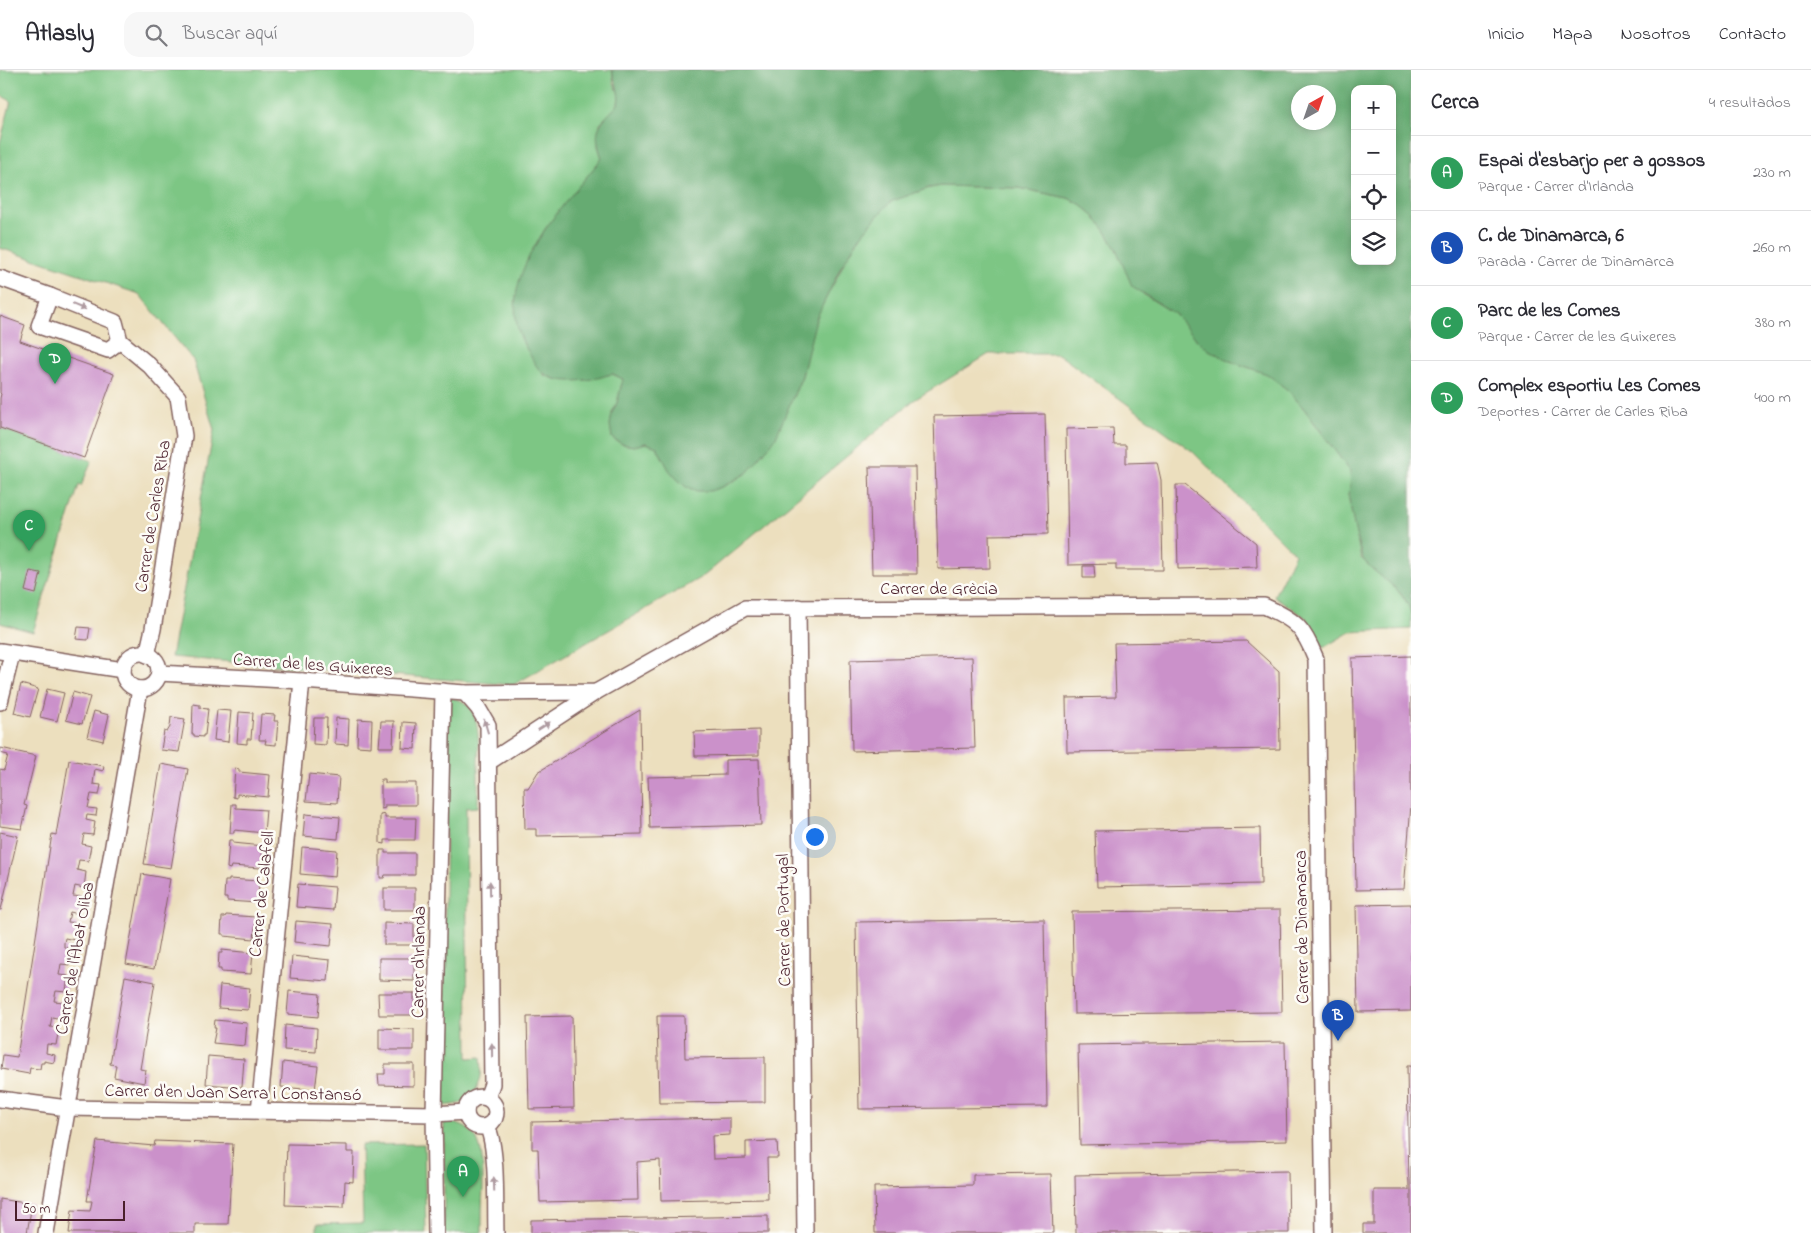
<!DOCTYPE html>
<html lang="es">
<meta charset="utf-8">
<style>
body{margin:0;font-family:"Indie Flower",sans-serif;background:#f7f7f7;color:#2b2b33}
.controls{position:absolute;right:15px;top:15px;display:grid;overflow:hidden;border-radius:10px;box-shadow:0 2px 8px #0003}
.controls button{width:45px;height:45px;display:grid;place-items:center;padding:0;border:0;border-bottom:1px solid #e1e1e2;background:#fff;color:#2b2b33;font:25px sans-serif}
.compass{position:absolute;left:1291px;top:15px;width:45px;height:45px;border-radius:50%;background:#fff;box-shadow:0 2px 8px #0003;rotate:40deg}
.scale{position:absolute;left:15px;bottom:12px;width:110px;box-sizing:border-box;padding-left:5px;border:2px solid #4a1f2b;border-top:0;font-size:14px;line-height:18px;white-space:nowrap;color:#4a1f2b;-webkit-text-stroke:4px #fdfcf7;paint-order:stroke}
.you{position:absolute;left:814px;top:766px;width:18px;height:18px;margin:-12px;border:4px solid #fff;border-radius:50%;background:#1a73e8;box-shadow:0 0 0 8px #1a73e833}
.badge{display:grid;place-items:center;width:32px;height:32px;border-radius:50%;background:#1a73e8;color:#fff;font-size:16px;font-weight:700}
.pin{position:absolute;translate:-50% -41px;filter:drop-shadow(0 1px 2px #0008)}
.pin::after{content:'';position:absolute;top:26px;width:18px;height:15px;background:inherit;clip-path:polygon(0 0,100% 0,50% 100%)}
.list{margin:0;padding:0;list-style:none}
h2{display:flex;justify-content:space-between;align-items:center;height:65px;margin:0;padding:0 20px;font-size:21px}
h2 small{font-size:16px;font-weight:400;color:#7c7c81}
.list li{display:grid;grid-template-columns:32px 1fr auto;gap:15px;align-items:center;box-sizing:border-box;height:75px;padding:0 20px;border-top:1px solid #e1e1e2}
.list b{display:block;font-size:19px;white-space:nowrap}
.list p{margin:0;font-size:16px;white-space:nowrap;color:#7c7c81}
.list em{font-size:16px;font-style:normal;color:#7c7c81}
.icon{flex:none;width:28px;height:28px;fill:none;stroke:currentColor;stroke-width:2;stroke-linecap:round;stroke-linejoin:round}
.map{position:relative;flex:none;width:1411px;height:1163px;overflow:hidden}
header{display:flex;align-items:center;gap:30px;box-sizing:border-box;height:70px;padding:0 25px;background:#fff;border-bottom:1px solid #e1e1e2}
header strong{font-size:24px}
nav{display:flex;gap:28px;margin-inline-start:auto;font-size:18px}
.search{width:350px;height:45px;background:#f7f7f7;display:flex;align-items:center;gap:12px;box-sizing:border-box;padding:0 18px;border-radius:15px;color:#7c7c81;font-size:19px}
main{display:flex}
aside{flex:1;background:#fff}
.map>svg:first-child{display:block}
.green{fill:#7dc684;stroke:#647258}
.forest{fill:#66ab72;stroke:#58654e;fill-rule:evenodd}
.building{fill:#cb91ca}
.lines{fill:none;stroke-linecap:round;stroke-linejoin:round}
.minor-casing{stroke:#83625e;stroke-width:18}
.minor{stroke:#fff;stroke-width:15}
.oneway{fill:#ae9aa0}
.labels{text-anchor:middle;stroke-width:5;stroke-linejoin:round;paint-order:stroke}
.street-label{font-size:18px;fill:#4a1f2b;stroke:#fdfcf7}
</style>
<header>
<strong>Atlasly</strong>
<div class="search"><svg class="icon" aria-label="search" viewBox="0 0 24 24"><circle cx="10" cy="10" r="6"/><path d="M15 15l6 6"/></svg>Buscar aquí</div>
<nav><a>Inicio</a><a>Mapa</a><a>Nosotros</a><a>Contacto</a></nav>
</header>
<main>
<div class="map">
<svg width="1411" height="1163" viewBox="0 0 1411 1163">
<rect width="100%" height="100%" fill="#fdfcf7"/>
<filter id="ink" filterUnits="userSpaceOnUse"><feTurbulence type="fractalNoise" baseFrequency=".02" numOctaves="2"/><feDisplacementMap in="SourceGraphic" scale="10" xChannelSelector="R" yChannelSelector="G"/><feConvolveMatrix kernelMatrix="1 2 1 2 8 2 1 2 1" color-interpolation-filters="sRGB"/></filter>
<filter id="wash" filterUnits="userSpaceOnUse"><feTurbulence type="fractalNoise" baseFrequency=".0096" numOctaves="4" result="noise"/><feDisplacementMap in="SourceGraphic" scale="20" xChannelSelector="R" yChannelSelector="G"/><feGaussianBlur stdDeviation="1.12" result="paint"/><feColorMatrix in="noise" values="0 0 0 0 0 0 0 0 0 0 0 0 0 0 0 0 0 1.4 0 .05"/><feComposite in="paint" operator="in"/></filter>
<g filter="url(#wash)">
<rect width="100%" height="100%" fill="#ecdfbe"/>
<!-- green -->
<g class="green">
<path d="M 0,0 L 612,0 L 614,13 L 619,24 L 618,35 L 600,53 L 598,76 L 602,88 L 545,159 L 529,187 L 523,273 L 544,305 L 558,310 L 586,310 L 612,304 L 623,309 L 617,333 L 612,343 L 612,368 L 622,374 L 634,376 L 646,373 L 657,377 C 669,401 685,428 715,419 C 752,408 770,376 785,344 C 791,331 797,319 802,306 C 807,286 809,265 817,247 C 822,235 828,224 834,213 C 843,196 850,178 862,163 C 869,155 882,138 890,132 C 901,125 928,118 941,116 L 1019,118 L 1068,128 L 1080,134 L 1090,142 L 1105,160 L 1143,224 L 1175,244 L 1199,272 L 1209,280 L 1230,291 L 1268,304 L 1289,321 L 1305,340 L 1350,401 L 1351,413 L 1348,425 L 1361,488 L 1394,516 L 1409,535 L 1411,544 L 1411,559 L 1350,562 L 1323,578 L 1306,548 L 1274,526 L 1295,484 L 1192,381 L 1058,284 L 989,284 L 914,330 L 705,505 L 513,615 L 171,587 L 214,360 L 193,290 L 139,224 L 0,178 L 0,73 L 11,31 L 0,25 Z"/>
<polygon points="0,358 92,391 81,416 79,415 33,562 0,553"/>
<path d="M 447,628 C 482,627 479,670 478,694 C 478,708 478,723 478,737 L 466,738 L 468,988 L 481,987 C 483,1005 481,1021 463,1032 C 458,1035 449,1035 443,1036 Z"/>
<path d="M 444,1052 C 484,1054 483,1085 483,1117 C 482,1132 482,1148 482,1163 L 444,1163 Z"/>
<polygon points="424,1074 426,1163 317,1163 317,1154 363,1153 361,1075"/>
</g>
<!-- forest -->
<path class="forest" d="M 612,0 L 1411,0 L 1411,544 C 1405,517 1378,509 1363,489 C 1360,485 1348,430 1349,424 C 1350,414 1351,412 1350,401 L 1305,340 L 1289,321 L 1267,304 L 1230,291 L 1209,280 L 1199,272 L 1175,244 L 1132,216 L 1116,179 L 1105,160 L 1090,142 L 1080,134 L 1068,128 L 1019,118 L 941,116 L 929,118 L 890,132 L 862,164 L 841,197 L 816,249 L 802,306 L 775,369 L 747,403 L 722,417 L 710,421 L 697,421 L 686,417 L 677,409 L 669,400 L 657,377 L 646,373 L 634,376 L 622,374 L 612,368 L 610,355 L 612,343 L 617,333 L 623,309 C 620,308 616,305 613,304 C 609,304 602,307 598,308 C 581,311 562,314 546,305 C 537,301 531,286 526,278 C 487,210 563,137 602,88 C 596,71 594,59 607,46 C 610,42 616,38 618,34 C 621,24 614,10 612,0 ZM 1355,19 L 1392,19 L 1392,191 L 1355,191 ZM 1298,22 L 1328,22 L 1328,52 L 1298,52 Z"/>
<g id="blocks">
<!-- building -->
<g class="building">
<polygon points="0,246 25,255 20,271 114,304 84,388 0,358 0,328 1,324 0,323"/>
<polygon points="1045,344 1048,464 989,465 990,498 938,499 934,346"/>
<polygon points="1113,358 1114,375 1126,375 1126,393 1157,392 1161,410 1163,500 1116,500 1116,494 1068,495 1066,359"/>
<polygon points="869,397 915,397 917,504 872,504"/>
<polygon points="1176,415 1185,415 1256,473 1257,497 1178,499"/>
<polygon points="1083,496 1094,496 1095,508 1083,508"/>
<polygon points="30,501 41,503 36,524 25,521"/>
<polygon points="78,557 90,558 88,570 76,569"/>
<polygon points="1246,571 1279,601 1280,679 1067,682 1066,628 1116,627 1114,573"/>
<polygon points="1411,586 1411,735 1404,819 1356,820 1352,588"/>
<polygon points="972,587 975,678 852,681 850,590"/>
<polygon points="21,614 38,619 30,647 14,643"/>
<polygon points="47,619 64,623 57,651 40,647"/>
<polygon points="73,622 90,627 82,654 66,650"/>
<polygon points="193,634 200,635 200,638 208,639 205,665 203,665 203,667 194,666 194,664 192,664"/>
<polygon points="217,640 231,641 228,672 214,670"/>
<polygon points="640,640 642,764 536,766 536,759 525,759 524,718 528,718 538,702"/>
<polygon points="94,641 109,645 103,671 87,667"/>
<polygon points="239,642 253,643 251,669 247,669 247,674 237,673"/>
<polygon points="261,644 275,645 274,651 278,651 276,675 265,674 266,670 259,670"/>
<polygon points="171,647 185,649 179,682 161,680 164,661 167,662 170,657"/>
<polygon points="314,648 327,648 326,675 313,674"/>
<polygon points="336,648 349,649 348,675 335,674"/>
<polygon points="358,649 372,650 371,677 357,676"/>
<polygon points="381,651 394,651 393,677 379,677"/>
<polygon points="403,652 416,653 415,679 402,678"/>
<polygon points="759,660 759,685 695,686 694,662"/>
<polygon points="1,678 36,686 24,735 27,736 22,759 0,756 0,699 4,700 8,685 0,683"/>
<polygon points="759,689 761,755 650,758 648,707 725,705 725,690"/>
<polygon points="69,690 104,696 103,701 95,699 93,714 101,715 99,725 91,724 88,738 97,739 96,746 87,745 86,750 95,752 93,765 84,764 82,774 91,776 88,791 79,790 77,800 86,802 84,818 75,816 73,826 82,827 79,844 70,842 68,852 77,853 75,870 65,868 64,873 64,877 73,879 70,895 61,894 60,900 59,905 68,906 66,922 56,921 54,931 64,932 61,949 52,947 50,957 59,958 56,975 47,974 46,983 55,985 54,993 44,991 44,993 41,993 40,999 30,998 29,1004 1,999 3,985 17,987 52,764 56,765"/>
<polygon points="161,694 188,699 171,798 144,794"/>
<polygon points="235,698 239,699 239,702 270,705 268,727 237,724 237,728 233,727"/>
<polygon points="309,704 339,707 337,733 306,731"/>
<polygon points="381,709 385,709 385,713 416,713 416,735 385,735 385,738 381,739"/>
<polygon points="232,734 236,734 236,738 266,740 264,763 234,760 234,763 230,763"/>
<polygon points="305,744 340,747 338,769 303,766"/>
<polygon points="385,744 385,748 416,748 415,770 385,770 385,774 380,773 380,745"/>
<polygon points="1260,758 1261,814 1097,817 1095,761"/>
<polygon points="0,762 18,766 1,840 0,840"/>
<polygon points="229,770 233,770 233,773 263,776 261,798 231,796 230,799 227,798"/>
<polygon points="302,777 337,780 335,807 300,804"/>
<polygon points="380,780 385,780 385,783 415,783 415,805 385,805 384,808 380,808"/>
<polygon points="142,804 170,809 154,899 126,894"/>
<polygon points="229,809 259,811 258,833 227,831 227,828 224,828 225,811 229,811"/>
<polygon points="298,814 335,817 333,840 296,837"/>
<rect x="384" y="818" width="31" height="22"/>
<polygon points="1411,834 1411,941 1358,942 1356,835"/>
<polygon points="1280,840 1282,942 1074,944 1072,842"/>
<polygon points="226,845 256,847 254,869 224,866 224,864 221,864 222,847 225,847"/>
<polygon points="1044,849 1047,1037 859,1039 856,852"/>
<polygon points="296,851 333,854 331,876 294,872"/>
<polygon points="384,853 414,854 414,875 384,875"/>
<polygon points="222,880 253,883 251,904 221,902 221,899 218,899 219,883 222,883"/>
<polygon points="292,886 330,890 328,911 290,908"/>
<polygon points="379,888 414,888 414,911 379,910"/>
<polygon points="125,906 155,912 140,999 146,1000 144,1013 114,1007 116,995 110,994"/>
<polygon points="220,915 250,918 248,940 218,938"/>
<polygon points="289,921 320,924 318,947 287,944"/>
<polygon points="378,923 414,923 414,945 379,945"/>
<polygon points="572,946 574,1038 529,1039 527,947"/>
<polygon points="657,946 684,946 685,988 765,987 765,1032 659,1033"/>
<polygon points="215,950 247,953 245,976 213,973 216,958 214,958"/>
<polygon points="285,955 317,958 316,982 284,980"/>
<polygon points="379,958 414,959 414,980 379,980"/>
<polygon points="1285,972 1287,1071 1080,1075 1078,975"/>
<polygon points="208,986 244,989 242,1017 206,1014"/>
<polygon points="283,992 318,996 315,1020 281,1017"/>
<polygon points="385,994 414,994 414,1016 379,1015 378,1004 385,1004"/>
<polygon points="1407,996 1411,996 1411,1163 1363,1163 1363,1154 1374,1154 1374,1120 1409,1120"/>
<polygon points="730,1048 730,1065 712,1066 713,1089 746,1088 746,1072 777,1071 778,1088 767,1088 768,1129 661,1131 660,1090 637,1092 638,1130 540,1132 538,1079 532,1079 532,1052"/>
<polygon points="97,1071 154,1076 155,1071 233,1074 228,1154 195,1154 195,1163 69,1163 72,1140 90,1141 92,1131 87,1131"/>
<polygon points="287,1074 347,1075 347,1082 354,1082 353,1112 345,1111 344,1137 285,1135"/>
<polygon points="1288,1101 1289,1163 1076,1163 1075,1105"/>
<polygon points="1051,1104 1053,1163 875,1163 874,1117 973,1115 973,1105"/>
<polygon points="0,1129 32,1134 27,1163 0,1163"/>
<polygon points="768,1146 768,1163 531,1163 531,1150"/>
</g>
</g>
</g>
<g filter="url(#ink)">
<use href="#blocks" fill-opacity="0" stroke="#83625e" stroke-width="1"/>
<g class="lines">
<!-- minor casing -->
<g class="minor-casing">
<g id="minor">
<polyline points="0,208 50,226 115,252 120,271 149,295 178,327 184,366 153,559 147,585"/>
<polyline points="50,226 39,256 108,280 120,271"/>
<polyline points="798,537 805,1163"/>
<polyline points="0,581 123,600"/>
<circle cx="141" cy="601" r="18"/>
<path d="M 159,603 L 302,611 L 465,623 L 596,622 L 745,538 L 1264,536 C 1296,550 1303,557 1316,589 L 1324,1163"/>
<polyline points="465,623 478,638 488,655 492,1014 487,1028"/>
<polyline points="0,632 12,584"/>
<polyline points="489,692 596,622"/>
<circle cx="481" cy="1042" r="15"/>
<polyline points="0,1029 67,1038 434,1044 466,1042"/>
<polyline points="259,1041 302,611"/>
<path d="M 487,1056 C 498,1078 495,1136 496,1163"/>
<polyline points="46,1163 140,619"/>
<polyline points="436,1163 434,1044 443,621"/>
</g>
</g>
<!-- minor -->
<use href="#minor" class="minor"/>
</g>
<!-- one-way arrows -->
<defs><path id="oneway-solid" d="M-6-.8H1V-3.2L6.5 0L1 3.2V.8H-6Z" transform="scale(1.25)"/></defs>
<g class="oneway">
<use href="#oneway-solid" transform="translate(79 237) rotate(22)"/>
<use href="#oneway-solid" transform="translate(486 656) rotate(-106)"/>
<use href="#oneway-solid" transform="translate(544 656) rotate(-33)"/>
<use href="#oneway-solid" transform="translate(490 818) rotate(-91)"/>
<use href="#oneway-solid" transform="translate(492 980) rotate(-91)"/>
<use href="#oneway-solid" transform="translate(494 1114) rotate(-92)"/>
</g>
</g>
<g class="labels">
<!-- street labels -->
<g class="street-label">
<text transform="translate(152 446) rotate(-81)" y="6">Carrer de Carles Riba</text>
<text x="939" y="524">Carrer de Grècia</text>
<text transform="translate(313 594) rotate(4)" y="6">Carrer de les Guixeres</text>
<text transform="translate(261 824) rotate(-84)" y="6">Carrer de Calafell</text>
<text transform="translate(783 850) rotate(-91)" y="6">Carrer de Portugal</text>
<text transform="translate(1301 857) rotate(-91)" y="6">Carrer de Dinamarca</text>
<text transform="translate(74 888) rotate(-80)" y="6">Carrer de l'Abat Oliba</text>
<text transform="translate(418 892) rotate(-89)" y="6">Carrer d'Irlanda</text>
<text transform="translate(233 1022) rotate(1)" y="6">Carrer d'en Joan Serra i Constansó</text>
</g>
</g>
</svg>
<div class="controls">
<button>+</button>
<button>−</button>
<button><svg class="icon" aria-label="locate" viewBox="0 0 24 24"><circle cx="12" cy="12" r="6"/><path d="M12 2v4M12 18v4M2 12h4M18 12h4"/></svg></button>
<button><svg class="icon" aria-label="layers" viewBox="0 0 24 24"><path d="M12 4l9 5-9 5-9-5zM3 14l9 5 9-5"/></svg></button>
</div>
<svg class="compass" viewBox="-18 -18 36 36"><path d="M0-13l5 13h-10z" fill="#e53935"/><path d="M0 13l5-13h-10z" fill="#7c7c81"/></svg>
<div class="scale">50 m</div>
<div class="you"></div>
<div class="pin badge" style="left:463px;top:1127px;background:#2e9e5b">A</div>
<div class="pin badge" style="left:1338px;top:971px;background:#1a4fb4">B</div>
<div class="pin badge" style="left:29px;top:481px;background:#2e9e5b">C</div>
<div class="pin badge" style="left:55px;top:314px;background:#2e9e5b">D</div>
</div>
<aside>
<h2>Cerca<small>4 resultados</small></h2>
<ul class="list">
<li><span class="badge" style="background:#2e9e5b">A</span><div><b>Espai d'esbarjo per a gossos</b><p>Parque · Carrer d'Irlanda</p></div><em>230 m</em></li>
<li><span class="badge" style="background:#1a4fb4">B</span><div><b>C. de Dinamarca, 6</b><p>Parada · Carrer de Dinamarca</p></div><em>260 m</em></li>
<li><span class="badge" style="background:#2e9e5b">C</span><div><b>Parc de les Comes</b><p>Parque · Carrer de les Guixeres</p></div><em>380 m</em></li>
<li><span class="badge" style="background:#2e9e5b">D</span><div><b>Complex esportiu Les Comes</b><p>Deportes · Carrer de Carles Riba</p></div><em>400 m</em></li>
</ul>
</aside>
</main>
